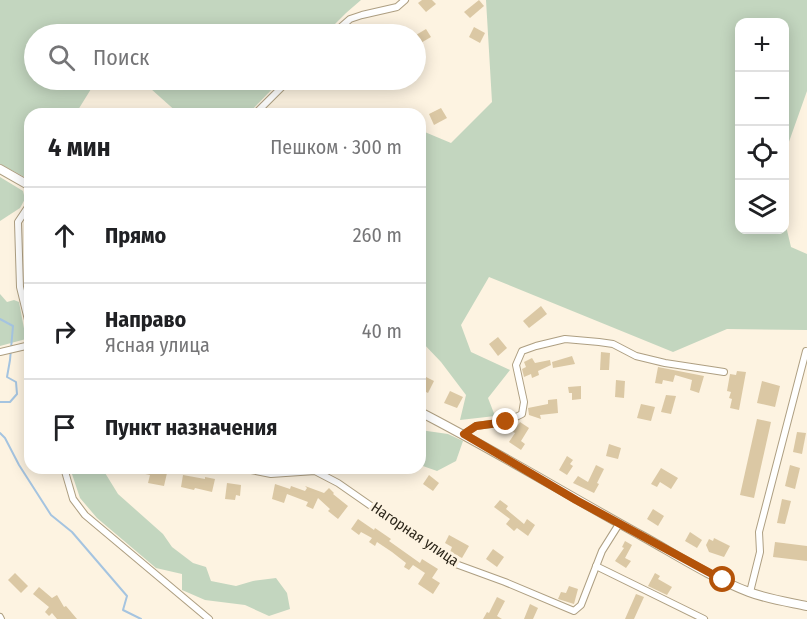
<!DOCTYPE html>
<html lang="ru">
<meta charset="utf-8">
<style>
body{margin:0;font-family:"Fira Sans Condensed",sans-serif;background:#f6f6f6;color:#202124}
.controls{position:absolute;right:18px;top:18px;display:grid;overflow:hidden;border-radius:12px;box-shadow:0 3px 15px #0003}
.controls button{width:54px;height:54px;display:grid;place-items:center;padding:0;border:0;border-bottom:2px solid #e0e0e0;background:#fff;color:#202124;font:30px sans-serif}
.stop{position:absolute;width:18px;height:18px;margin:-14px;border:4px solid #b45309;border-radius:50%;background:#fff}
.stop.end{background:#b45309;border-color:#fff;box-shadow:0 2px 6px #0008}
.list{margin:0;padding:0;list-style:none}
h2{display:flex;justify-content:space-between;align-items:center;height:78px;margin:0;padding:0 24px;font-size:26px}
h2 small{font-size:20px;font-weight:400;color:#757577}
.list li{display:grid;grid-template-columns:39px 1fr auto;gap:18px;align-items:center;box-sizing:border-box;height:96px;padding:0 24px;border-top:2px solid #e0e0e0}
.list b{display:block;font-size:22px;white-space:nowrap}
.list p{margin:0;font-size:20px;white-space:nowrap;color:#757577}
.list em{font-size:20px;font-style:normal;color:#757577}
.icon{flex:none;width:33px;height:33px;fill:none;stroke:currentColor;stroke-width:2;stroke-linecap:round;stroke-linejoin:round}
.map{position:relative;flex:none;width:807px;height:619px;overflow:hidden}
.search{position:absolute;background:#fff;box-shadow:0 3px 15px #0003;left:24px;top:24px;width:402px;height:66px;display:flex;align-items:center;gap:15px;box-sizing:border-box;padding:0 21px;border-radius:33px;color:#757577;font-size:22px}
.panel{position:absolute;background:#fff;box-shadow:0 3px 15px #0003;left:24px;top:108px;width:402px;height:366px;border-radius:18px}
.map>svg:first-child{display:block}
.green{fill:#c3d6bf}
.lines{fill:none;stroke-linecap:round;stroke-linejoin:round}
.stream{stroke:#a5c4e0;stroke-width:2}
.building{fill:#dbc8a4}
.street-casing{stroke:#ae9f82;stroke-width:8}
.secondary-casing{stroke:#ae9f82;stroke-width:10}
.street{stroke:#fff;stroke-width:6}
.secondary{stroke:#fff;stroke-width:8}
.route{stroke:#b45309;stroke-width:8}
.labels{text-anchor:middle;stroke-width:6;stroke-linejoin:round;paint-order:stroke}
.street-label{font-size:15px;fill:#2c261a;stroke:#fdf3e1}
</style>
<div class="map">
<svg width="807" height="619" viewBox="0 0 807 619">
<rect width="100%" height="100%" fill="#fdf3e1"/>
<!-- green -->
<g class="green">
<polygon points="0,0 361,0 346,13 325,34 34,34 34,80 100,80 91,89 78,110 82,114 30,114 30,180 0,164"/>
<polygon points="486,0 807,0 807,91 785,153 784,22 740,22 740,230 784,230 785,222 791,247 807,254 807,330 727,329 673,352 489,277 461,325 471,352 510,370 488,398 495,416 460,420 466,395 441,362 420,340 420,130 451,143 492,102"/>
<polygon points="141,80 281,80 248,114 179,114"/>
<polygon points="0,177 23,191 25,199 20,208 0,221"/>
<polygon points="0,294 7,302 14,300 19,302 26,339 0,346"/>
<polygon points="420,430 448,434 463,441 456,461 437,471 420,465"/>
<polygon points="70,468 102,468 118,494 163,534 172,547 193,563 206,567 211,581 236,586 253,581 276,578 287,593 290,609 269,616 245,605 205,600 182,590 182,574 156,568 97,518 80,498"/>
</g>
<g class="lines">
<!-- stream -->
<g class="stream">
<polyline points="0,319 13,326 10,360 7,377 16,382 17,394 10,402 0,402"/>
<polyline points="0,433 5,438 19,465 51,515 72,532 127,596 123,610 141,619"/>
</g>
</g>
<!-- building -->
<g class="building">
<polygon points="422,0 432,0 436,4 426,12 418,3"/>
<polygon points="479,0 484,6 470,18 464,12"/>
<polygon points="474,27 485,33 480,43 469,37"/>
<polygon points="426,29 431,37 419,44 416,35"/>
<polygon points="441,108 447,118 434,125 429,114"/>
<polygon points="541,306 547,314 529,328 523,321"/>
<polygon points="498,337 507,348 498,356 489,344"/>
<polygon points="601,352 610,353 609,370 600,370"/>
<polygon points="572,356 575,364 553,368 552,362"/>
<polygon points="532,358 535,363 550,360 551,365 538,371 539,375 532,378 531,374 524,377 522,369 526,367 524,362"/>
<polygon points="658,367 704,376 699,393 690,390 692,380 675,375 673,382 663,380 662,384 655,383"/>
<polygon points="737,371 746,372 739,410 730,408 732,399 729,398 731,392 727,391 730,374 736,375"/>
<polygon points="422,375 434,381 428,393 420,389 420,379"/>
<polygon points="616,380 625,381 624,398 615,397"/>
<polygon points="762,381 780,386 775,407 757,403"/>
<polygon points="581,386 581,399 572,400 572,393 569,393 568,387"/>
<polygon points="450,391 463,397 457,408 444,403"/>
<polygon points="666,395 676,396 671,414 661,412"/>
<polygon points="557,399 558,413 540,415 541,419 529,415 528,408 548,404 548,400"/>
<polygon points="641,404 655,407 651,421 637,418"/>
<polygon points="757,419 771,422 754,498 740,495"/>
<polygon points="520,422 529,428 521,441 525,444 521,450 509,442 515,433 513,432"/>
<polygon points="797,432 806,433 802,454 793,452"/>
<polygon points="609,444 621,448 618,459 606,456"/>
<polygon points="567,456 573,460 570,464 573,466 567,475 559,470"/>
<polygon points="596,465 604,469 597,483 599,484 594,493 573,483 578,476 588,482"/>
<polygon points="790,465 800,468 795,489 785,486"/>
<polygon points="137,468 144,468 167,473 164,486 148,483 150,475 136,472"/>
<polygon points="661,468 678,478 671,489 660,482 657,487 651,484"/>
<polygon points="183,475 205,479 205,477 215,479 212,492 195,488 194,490 181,487"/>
<polygon points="429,475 439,483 433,491 423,484"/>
<polygon points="227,483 241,485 240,496 236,495 235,500 225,499"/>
<polygon points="275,484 290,489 291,486 305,491 307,488 305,486 324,493 329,488 334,493 333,494 348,506 338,519 328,511 330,509 318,498 313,509 306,506 308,502 287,494 284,503 272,499"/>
<polygon points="782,499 791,501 785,524 777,523"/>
<polygon points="500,500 508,506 506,509 524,524 527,519 535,525 528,536 517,528 514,531 506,524 510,519 494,507"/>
<polygon points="653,509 664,516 658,526 647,519"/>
<polygon points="358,519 374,530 375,528 391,539 389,541 420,563 422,559 438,569 432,578 440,583 433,594 418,584 425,573 413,565 409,570 404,567 406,563 392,552 377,542 375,546 369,542 372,538 361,532 359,535 351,529"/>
<polygon points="690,532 702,540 697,548 685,541"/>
<polygon points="449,535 469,546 462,558 450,552 452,547 445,543"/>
<polygon points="714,538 730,546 724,557 709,552 706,545 709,539 713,541"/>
<polygon points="625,541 632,545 625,558 631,561 626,568 615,561 624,548 622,547"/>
<polygon points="775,542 807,546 807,561 773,557"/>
<polygon points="493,549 504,557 497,567 486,559"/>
<polygon points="15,573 28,586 21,593 8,580"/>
<polygon points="655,573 660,576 658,579 672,587 667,595 648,586"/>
<polygon points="569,586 578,589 574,604 558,599 561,592 566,593"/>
<polygon points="39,587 52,598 57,595 64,607 66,606 77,619 57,619 52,613 49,616 45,612 49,607 33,594"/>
<polygon points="636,594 644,597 634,619 625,619"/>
<polygon points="497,597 505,601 497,616 502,619 483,619 487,612 489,613"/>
<polygon points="530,604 538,608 533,619 524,619"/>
</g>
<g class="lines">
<!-- street casing -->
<g class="street-casing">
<g id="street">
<polyline points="333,34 350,19 362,15 397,7 405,0"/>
<polyline points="255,114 289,80"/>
<polyline points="30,204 18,222 20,287 30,328"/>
<polyline points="0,352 30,345"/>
<polyline points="464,434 476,426 506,422 522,414 524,402 516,365 522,351 536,346 565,339 599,342 613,344 636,356 665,363 724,372"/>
<polyline points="64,468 73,499 85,515 209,619"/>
<polyline points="241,468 271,474 315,471 338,483 453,563 505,582 574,611 581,605 602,551 619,524"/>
<polyline points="596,566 704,619"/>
<polyline points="750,592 760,552 759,532 806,351"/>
<polyline points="0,617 1,619"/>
</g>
</g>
<!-- secondary casing -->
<g class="secondary-casing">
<g id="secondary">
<polyline points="0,169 30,186"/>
<path d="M 420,412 C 496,451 569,496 644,537 C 678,556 712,578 749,592 C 767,599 788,602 807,606"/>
</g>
</g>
<!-- street -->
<use href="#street" class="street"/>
<!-- secondary -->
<use href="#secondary" class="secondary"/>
</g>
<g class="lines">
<!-- route -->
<polyline class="route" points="506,422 476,426 464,434 576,500 723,580"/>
</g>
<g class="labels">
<!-- street labels -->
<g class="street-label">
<text transform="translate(415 534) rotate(34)" y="5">Нагорная улица</text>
</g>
</g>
</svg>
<div class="controls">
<button>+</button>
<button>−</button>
<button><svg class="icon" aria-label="locate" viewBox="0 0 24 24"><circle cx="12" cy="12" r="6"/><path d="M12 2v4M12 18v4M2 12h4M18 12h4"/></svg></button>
<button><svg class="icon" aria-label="layers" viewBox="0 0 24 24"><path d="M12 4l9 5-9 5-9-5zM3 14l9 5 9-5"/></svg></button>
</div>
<div class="stop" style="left:723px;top:580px"></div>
<div class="stop end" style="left:506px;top:422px"></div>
<div class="search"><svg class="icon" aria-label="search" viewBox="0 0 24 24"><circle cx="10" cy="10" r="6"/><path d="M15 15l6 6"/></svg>Поиск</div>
<section class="panel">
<h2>4 мин<small>Пешком · 300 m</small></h2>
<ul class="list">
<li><svg class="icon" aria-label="ahead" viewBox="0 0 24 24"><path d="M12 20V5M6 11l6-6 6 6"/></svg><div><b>Прямо</b></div><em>260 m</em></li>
<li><svg class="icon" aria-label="right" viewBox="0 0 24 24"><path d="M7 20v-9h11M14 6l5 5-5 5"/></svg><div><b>Направо</b><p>Ясная улица</p></div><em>40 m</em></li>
<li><svg class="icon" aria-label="arrive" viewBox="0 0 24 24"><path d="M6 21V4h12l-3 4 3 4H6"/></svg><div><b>Пункт назначения</b></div></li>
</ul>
</section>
</div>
